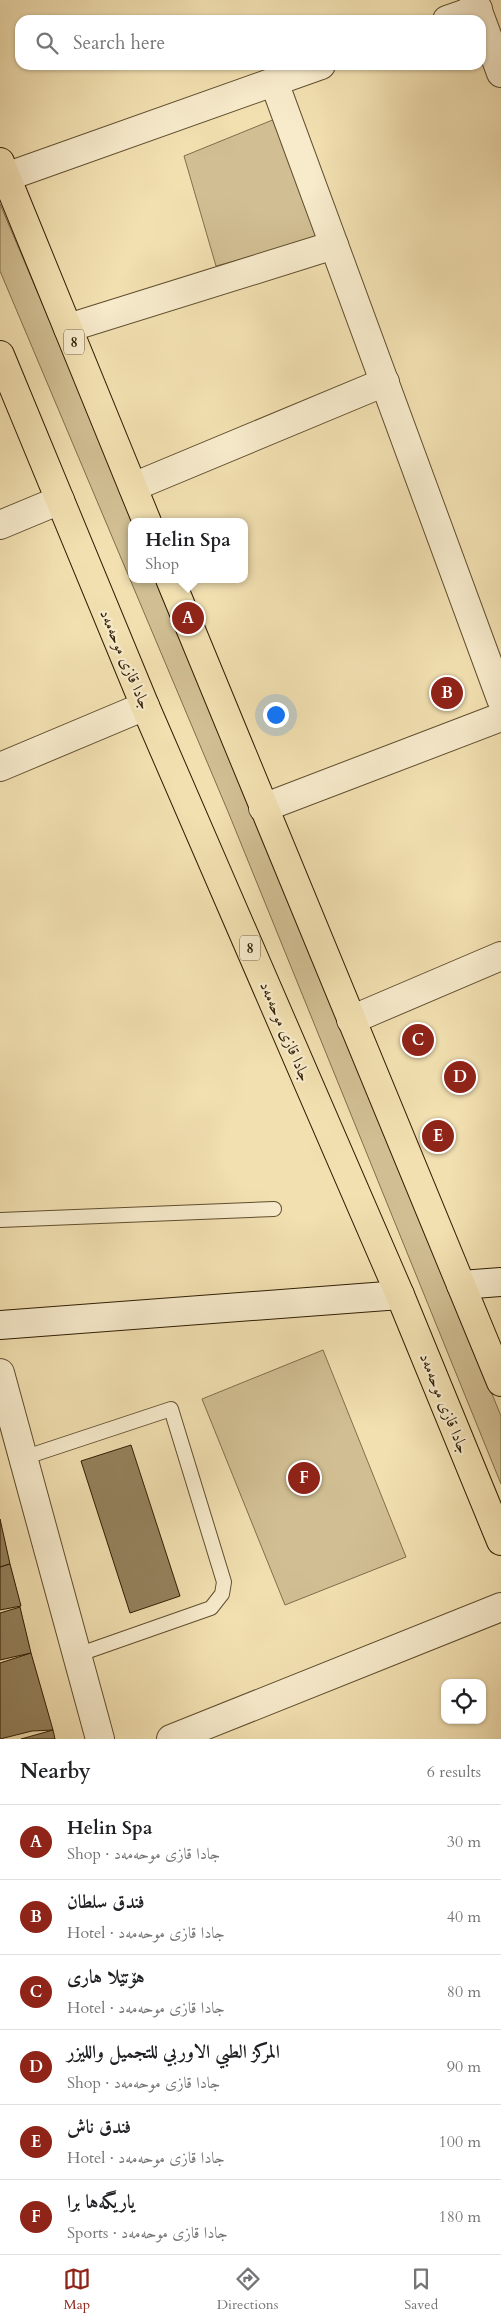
<!DOCTYPE html>
<meta charset="utf-8">
<style>
body{margin:0;font-family:Cardo,Amiri,serif;background:#f2f2f2;color:#202124}
.controls{position:absolute;right:15px;bottom:15px;display:grid;overflow:hidden;border-radius:10px;box-shadow:0 1px 4px #0004}
.controls button{width:45px;height:45px;display:grid;place-items:center;padding:0;border:0;border-bottom:1px solid #e0e0e0;background:#fff;color:#202124;font:25px sans-serif}
.you{position:absolute;left:275px;top:714px;width:18px;height:18px;margin:-12px;border:4px solid #fff;border-radius:50%;background:#1a73e8;box-shadow:0 0 0 8px #1a73e833}
.badge{display:grid;place-items:center;width:32px;height:32px;border-radius:50%;background:#8f2418;color:#fff;font-size:16px;font-weight:700}
.pin{position:absolute;translate:-50% -50%;border:2px solid #fff;box-shadow:0 1px 5px #0006}
.popup{position:absolute;left:128px;top:518px;width:120px;height:65px;box-sizing:border-box;display:grid;place-content:center;border-radius:10px;background:#fff;filter:drop-shadow(0 1px 4px #0005);font-size:16px;white-space:nowrap;color:#757577}
.popup b{font-size:19px;color:#202124}
.popup::after{content:'';position:absolute;left:50%;top:100%;margin-left:-10px;border:10px solid transparent;border-top-color:#fff}
.list{margin:0;padding:0;list-style:none}
h2{display:flex;justify-content:space-between;align-items:center;height:65px;margin:0;padding:0 20px;font-size:21px}
h2 small{font-size:16px;font-weight:400;color:#757577}
.list li{display:grid;grid-template-columns:32px 1fr auto;gap:15px;align-items:center;box-sizing:border-box;height:75px;padding:0 20px;border-top:1px solid #e0e0e0}
.list b{display:block;font-size:19px;white-space:nowrap}
.list p{margin:0;font-size:16px;white-space:nowrap;color:#757577}
.list em{font-size:16px;font-style:normal;color:#757577}
.icon{flex:none;width:28px;height:28px;fill:none;stroke:currentColor;stroke-width:2;stroke-linecap:round;stroke-linejoin:round}
.map{position:relative;flex:none;width:501px;height:1739px;overflow:hidden}
.search{position:absolute;background:#fff;box-shadow:0 1px 4px #0004;left:15px;right:15px;top:15px;height:55px;display:flex;align-items:center;gap:12px;box-sizing:border-box;padding:0 18px;border-radius:15px;color:#757577;font-size:19px}
.sheet{height:515px;background:#fff}
nav{display:flex;justify-content:space-around;align-items:center;box-sizing:border-box;height:70px;border-top:1px solid #e0e0e0;background:#fff;font-size:14px;color:#757577}
nav a{display:grid;justify-items:center;gap:2px}
nav .on{color:#8f2418}
.map>svg:first-child{display:block}
.green{fill:#d1bf93;stroke:#806e4b}
.building{fill:#94825d;stroke:#2f1d03}
.lines{fill:none;stroke-linecap:round;stroke-linejoin:round}
.lane-casing{stroke:#604e2e;stroke-width:16}
.street-casing{stroke:#604e2e;stroke-width:30}
.secondary-casing{stroke:#2f1d03;stroke-width:30}
.primary-casing{stroke:#2f1d03;stroke-width:30}
.lane{stroke:#f7ebcc;stroke-width:14}
.street{stroke:#f7ebcc;stroke-width:28}
.secondary{stroke:#f7ebcc;stroke-width:28}
.primary{stroke:#f2e0b1;stroke-width:28}
.labels{text-anchor:middle;stroke-width:4.5;stroke-linejoin:round;paint-order:stroke}
.shield{fill:#f7ebcc;stroke:#6b5b3f;stroke-width:1}
.shield-label{font-size:15px;font-weight:bold;fill:#2f1d03}
.street-label{font-size:16px;fill:#2f1d03;stroke:#f7ebcc}
</style>
<div class="map">
<svg width="501" height="1739" viewBox="0 0 501 1739">
<rect width="100%" height="100%" fill="#f2e0b1"/>
<filter id="stains"><feTurbulence type="fractalNoise" baseFrequency=".004" numOctaves="4"/><feColorMatrix values="0 0 0 0 .2 0 0 0 0 .09 0 0 0 0 .02 0 0 0 .5 -.17"/></filter>
<radialGradient id="worn" r=".72"><stop offset=".6" stop-color="#630" stop-opacity="0"/><stop offset="1" stop-color="#630" stop-opacity=".3"/></radialGradient>
<!-- green -->
<g class="green">
<polygon points="275,119 321,238 216,266 184,156"/>
<polygon points="0,204 135,522 132,522 132,579 159,579 501,1416 501,1484 229,814 0,271"/>
<polygon points="323,1350 406,1557 285,1605 202,1399"/>
</g>
<!-- building -->
<g class="building">
<polygon points="131,1445 180,1596 130,1613 81,1461"/>
<polygon points="0,1519 10,1564 0,1567"/>
<polygon points="10,1564 21,1606 0,1610 0,1567"/>
<polygon points="20,1607 31,1653 0,1660 0,1613"/>
<polygon points="31,1653 53,1730 32,1731 0,1739 0,1663"/>
<polygon points="53,1730 55,1739 21,1739"/>
</g>
<g class="lines">
<!-- lane casing -->
<g class="lane-casing">
<g id="lane">
<polyline points="0,1220 274,1209"/>
<polyline points="23,1458 171,1409 224,1582 222,1594 211,1608 77,1655"/>
</g>
</g>
<!-- street casing -->
<g class="street-casing">
<g id="street">
<polyline points="474,0 501,73"/>
<polyline points="447,20 478,9"/>
<polyline points="274,82 501,699"/>
<polyline points="6,177 321,65"/>
<polyline points="68,328 334,245"/>
<polyline points="133,487 385,382"/>
<polyline points="0,525 60,500"/>
<polyline points="0,767 145,706"/>
<polyline points="263,808 501,717"/>
<polyline points="351,1020 501,956"/>
<polyline points="0,1373 100,1739"/>
<polyline points="171,1739 501,1607"/>
</g>
</g>
<!-- secondary casing -->
<g class="secondary-casing">
<g id="secondary">
<polyline points="461,1285 501,1282"/>
<polyline points="0,1325 400,1295"/>
</g>
</g>
<!-- primary casing -->
<g class="primary-casing">
<g id="primary">
<polyline points="0,162 147,522"/>
<polyline points="0,355 145,706 400,1295 501,1541"/>
<polyline points="170,579 501,1382"/>
</g>
</g>
<!-- lane -->
<use href="#lane" class="lane"/>
<!-- street -->
<use href="#street" class="street"/>
<!-- secondary -->
<use href="#secondary" class="secondary"/>
<!-- primary -->
<use href="#primary" class="primary"/>
</g>
<g class="labels">
<!-- shield labels -->
<g class="shield">
<rect x="64" y="329.5" width="20" height="25" rx="4"/>
<rect x="240" y="935.5" width="20" height="25" rx="4"/>
</g>
<g class="shield-label">
<text x="74" y="347">8</text>
<text x="250" y="953">8</text>
</g>
<!-- street labels -->
<g class="street-label">
<text transform="translate(126 659) rotate(67)" y="6">جادا قازی موحەمەد</text>
<text transform="translate(286 1031) rotate(67)" y="6">جادا قازی موحەمەد</text>
<text transform="translate(445 1403) rotate(68)" y="6">جادا قازی موحەمەد</text>
</g>
</g>
<rect width="100%" height="100%" filter="url(#stains)"/>
<rect width="100%" height="100%" fill="url(#worn)"/>
</svg>
<div class="controls">
<button><svg class="icon" aria-label="locate" viewBox="0 0 24 24"><circle cx="12" cy="12" r="6"/><path d="M12 2v4M12 18v4M2 12h4M18 12h4"/></svg></button>
</div>
<div class="you"></div>
<div class="pin badge" style="left:188px;top:618px">A</div>
<div class="popup"><b>Helin Spa</b>Shop</div>
<div class="pin badge" style="left:447px;top:693px">B</div>
<div class="pin badge" style="left:418px;top:1040px">C</div>
<div class="pin badge" style="left:460px;top:1077px">D</div>
<div class="pin badge" style="left:438px;top:1136px">E</div>
<div class="pin badge" style="left:304px;top:1478px">F</div>
<div class="search"><svg class="icon" aria-label="search" viewBox="0 0 24 24"><circle cx="10" cy="10" r="6"/><path d="M15 15l6 6"/></svg>Search here</div>
</div>
<section class="sheet">
<h2>Nearby<small>6 results</small></h2>
<ul class="list">
<li><span class="badge">A</span><div><b>Helin Spa</b><p>Shop · جادا قازی موحەمەد</p></div><em>30 m</em></li>
<li><span class="badge">B</span><div><b>فندق سلطان</b><p>Hotel · جادا قازی موحەمەد</p></div><em>40 m</em></li>
<li><span class="badge">C</span><div><b>هۆتێلا هاری</b><p>Hotel · جادا قازی موحەمەد</p></div><em>80 m</em></li>
<li><span class="badge">D</span><div><b>المركز الطبي الاوربي للتجميل والليزر</b><p>Shop · جادا قازی موحەمەد</p></div><em>90 m</em></li>
<li><span class="badge">E</span><div><b>فندق ناش</b><p>Hotel · جادا قازی موحەمەد</p></div><em>100 m</em></li>
<li><span class="badge">F</span><div><b>یاریگەها برا</b><p>Sports · جادا قازی موحەمەد</p></div><em>180 m</em></li>
</ul>
</section>
<nav>
<a class="on"><svg class="icon" aria-label="map" viewBox="0 0 24 24"><path d="M3 6l6-2 6 2 6-2v14l-6 2-6-2-6 2zM9 4v14M15 6v14"/></svg>Map</a>
<a><svg class="icon" aria-label="directions" viewBox="0 0 24 24"><path d="M12 3l9 9-9 9-9-9zM9 14v-3h6M13 9l2 2-2 2"/></svg>Directions</a>
<a><svg class="icon" aria-label="saved" viewBox="0 0 24 24"><path d="M7 4h10v16l-5-4-5 4z"/></svg>Saved</a>
</nav>
